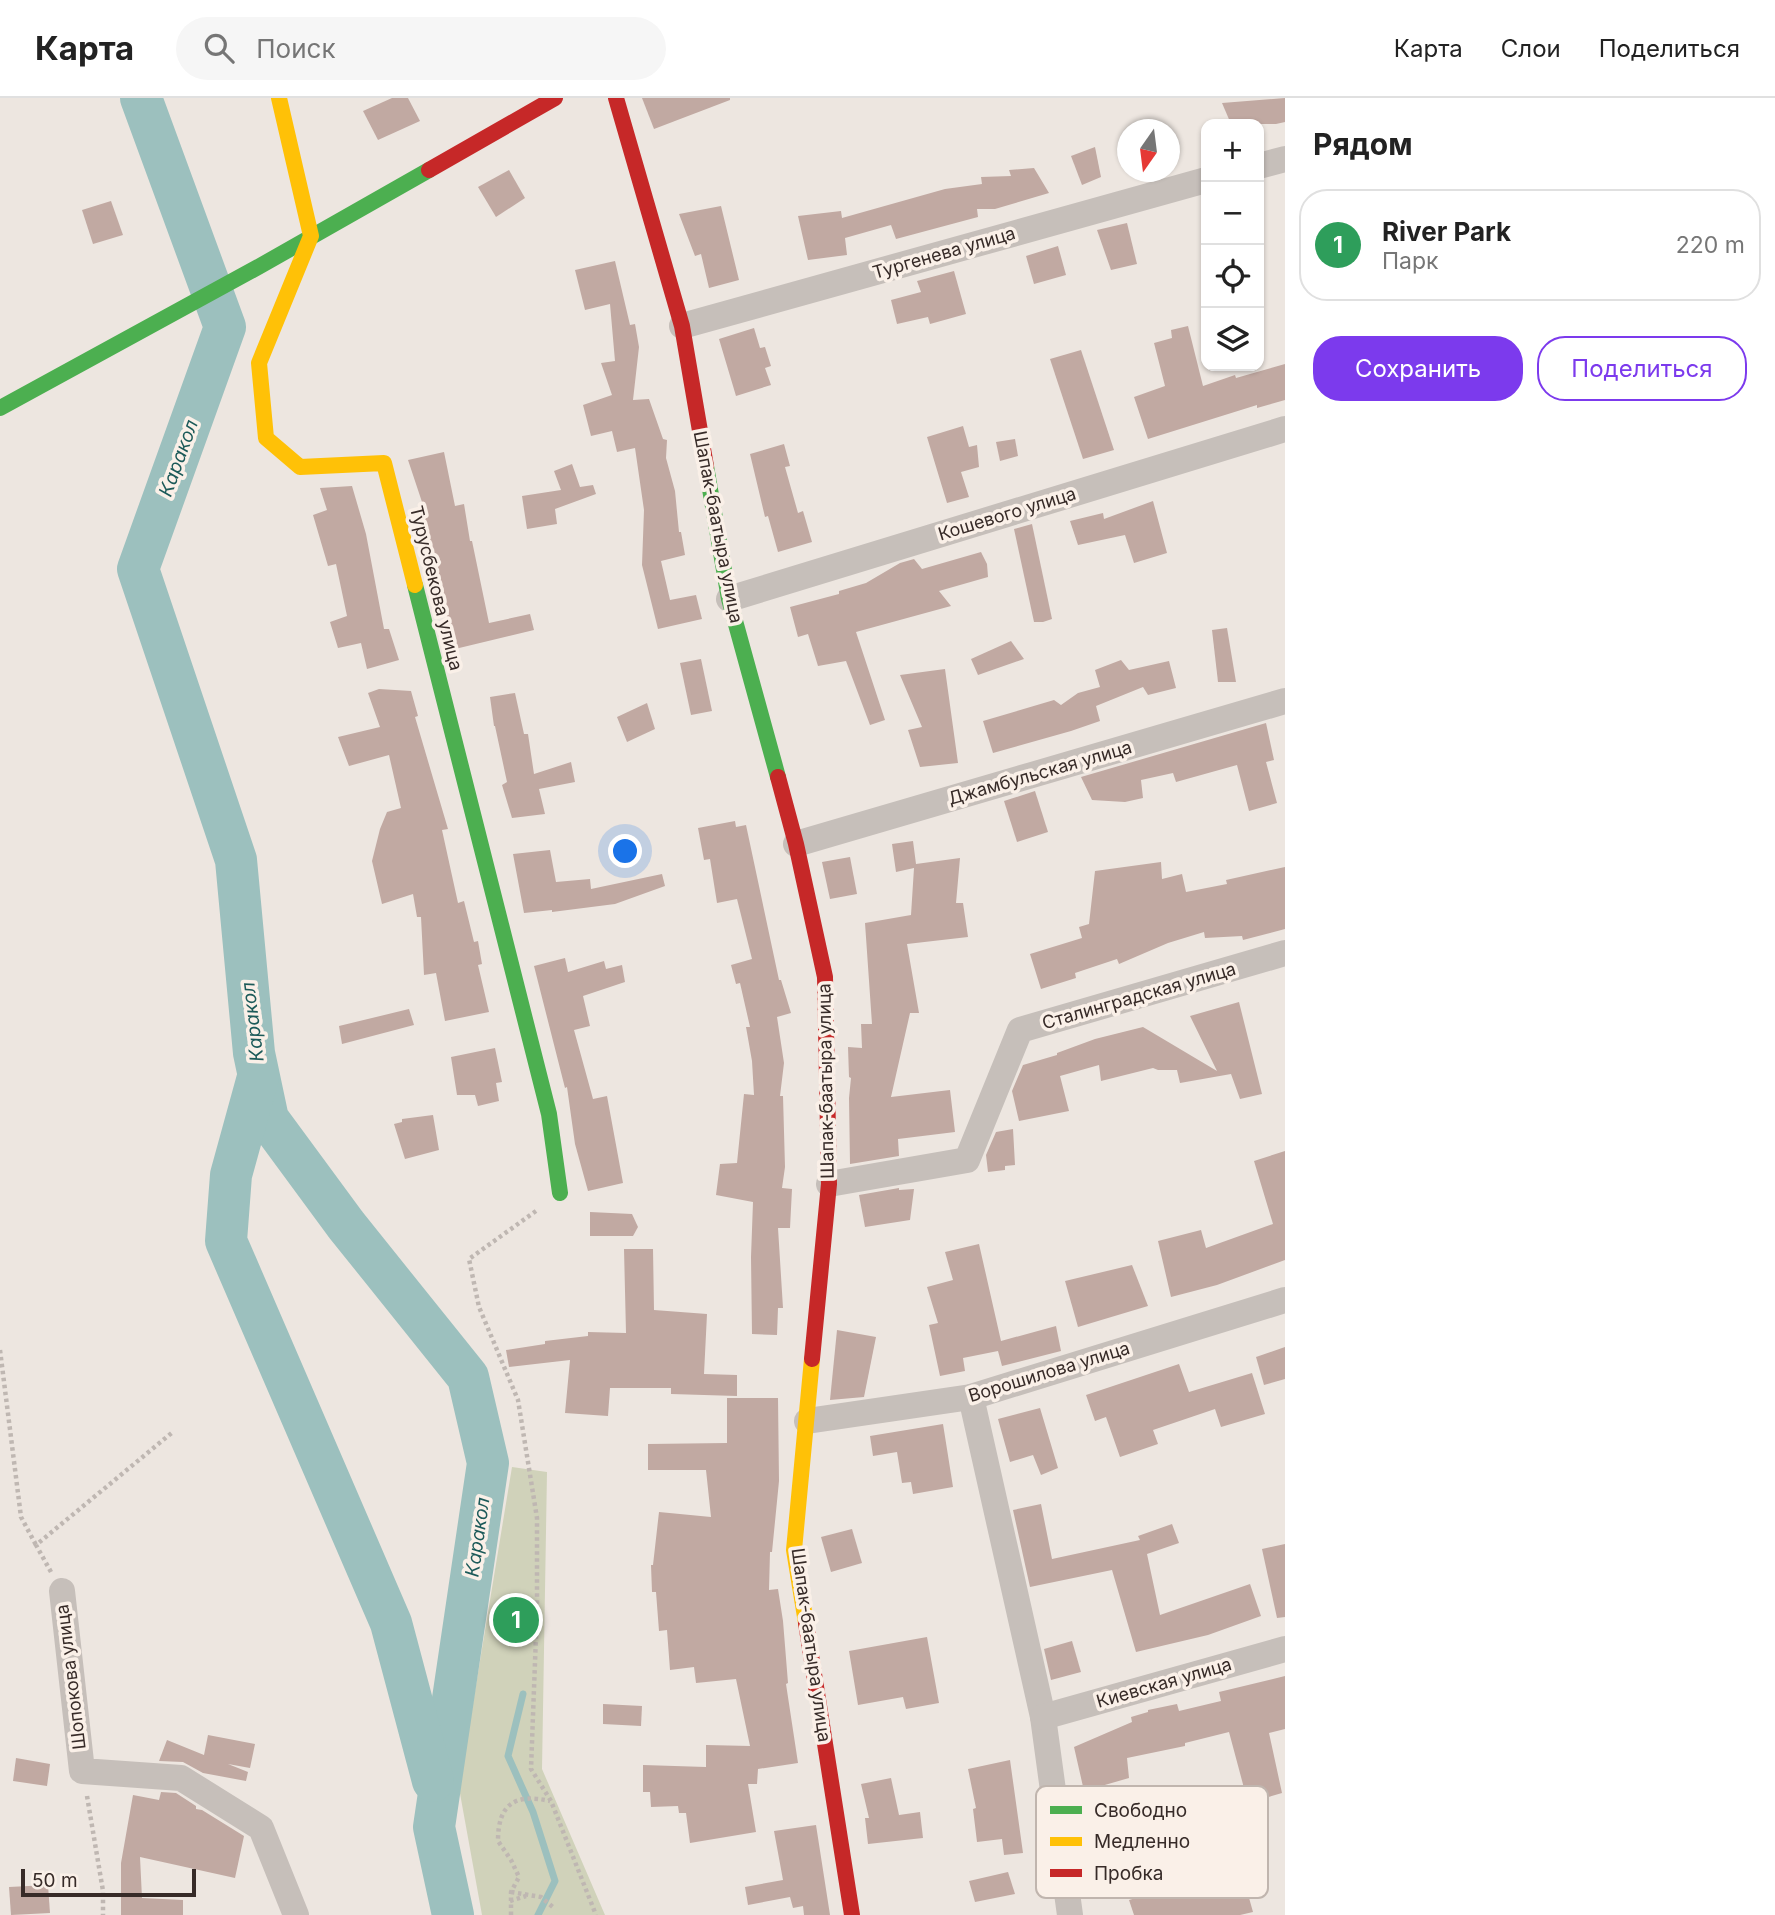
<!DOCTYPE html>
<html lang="ru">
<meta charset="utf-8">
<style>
body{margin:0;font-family:Inter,sans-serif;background:#f6f6f6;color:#222}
.controls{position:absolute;right:21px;top:21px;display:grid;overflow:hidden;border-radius:14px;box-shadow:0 2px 5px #0004}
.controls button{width:63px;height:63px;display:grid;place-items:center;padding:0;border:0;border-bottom:2px solid #e0e0e0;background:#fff;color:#222;font:35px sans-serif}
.compass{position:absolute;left:1117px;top:21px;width:63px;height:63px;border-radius:50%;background:#fff;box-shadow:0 2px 5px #0004;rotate:194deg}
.scale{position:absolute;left:21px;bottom:18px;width:175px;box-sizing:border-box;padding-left:7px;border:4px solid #372b28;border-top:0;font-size:19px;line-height:24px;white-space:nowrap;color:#372b28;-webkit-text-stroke:5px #faf0e8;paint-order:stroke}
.you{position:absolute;left:626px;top:754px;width:24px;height:24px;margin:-18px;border:5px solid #fff;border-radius:50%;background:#1a73e8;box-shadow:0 0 0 10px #1a73e833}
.badge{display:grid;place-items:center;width:46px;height:46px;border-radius:50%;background:#7c3aed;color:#fff;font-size:23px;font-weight:700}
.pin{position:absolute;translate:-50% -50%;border:4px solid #fff;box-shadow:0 2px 7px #0006}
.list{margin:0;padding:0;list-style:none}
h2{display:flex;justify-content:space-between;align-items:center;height:91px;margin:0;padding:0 28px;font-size:30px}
h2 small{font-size:23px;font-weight:400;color:#767676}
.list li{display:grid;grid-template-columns:46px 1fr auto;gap:21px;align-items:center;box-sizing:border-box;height:112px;margin:0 14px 14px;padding:0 14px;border:2px solid #e0e0e0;border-radius:28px}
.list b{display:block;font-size:26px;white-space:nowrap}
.list p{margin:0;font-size:23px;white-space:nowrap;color:#767676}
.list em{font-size:23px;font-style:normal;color:#767676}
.actions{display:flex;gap:14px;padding:21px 28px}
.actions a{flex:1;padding:16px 0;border:2px solid #7c3aed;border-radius:28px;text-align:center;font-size:24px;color:#7c3aed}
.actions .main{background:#7c3aed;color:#fff}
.icon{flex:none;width:38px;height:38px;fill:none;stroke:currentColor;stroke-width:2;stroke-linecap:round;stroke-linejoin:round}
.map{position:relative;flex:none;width:1285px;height:1817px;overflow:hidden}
header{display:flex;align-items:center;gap:42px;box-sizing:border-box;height:98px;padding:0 35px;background:#fff;border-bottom:2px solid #e0e0e0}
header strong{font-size:33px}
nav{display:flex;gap:38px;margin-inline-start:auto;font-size:24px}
.search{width:490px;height:63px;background:#f6f6f6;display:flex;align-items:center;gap:18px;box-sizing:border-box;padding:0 24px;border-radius:38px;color:#767676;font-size:26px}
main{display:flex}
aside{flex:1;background:#fff}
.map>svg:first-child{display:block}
.green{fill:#d0d2ba}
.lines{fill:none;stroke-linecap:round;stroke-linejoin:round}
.stream{stroke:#9cc0be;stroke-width:7}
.river{stroke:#9cc0be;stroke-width:42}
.building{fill:#c1a9a2}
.path{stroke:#bfb7b2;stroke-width:4.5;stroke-dasharray:3.5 3.5;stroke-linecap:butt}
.street{stroke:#c6bfba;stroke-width:26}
.fast{stroke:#4caf50;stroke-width:16}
.slow{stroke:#ffc107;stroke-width:16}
.jam{stroke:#c62828;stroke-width:16}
.labels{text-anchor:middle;stroke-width:7;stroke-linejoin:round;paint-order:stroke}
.street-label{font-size:18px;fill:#372b28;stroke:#faf0e8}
.water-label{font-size:19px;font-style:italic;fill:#1c5a59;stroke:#faf0e8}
.key{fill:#faf0e8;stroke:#c0b5ae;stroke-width:2}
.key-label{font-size:19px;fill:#372b28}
</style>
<header>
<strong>Карта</strong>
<div class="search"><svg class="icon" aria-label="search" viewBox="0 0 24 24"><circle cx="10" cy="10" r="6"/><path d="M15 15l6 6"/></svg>Поиск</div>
<nav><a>Карта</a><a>Слои</a><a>Поделиться</a></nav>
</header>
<main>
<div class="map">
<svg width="1285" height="1817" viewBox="0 0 1285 1817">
<rect width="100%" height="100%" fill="#ede6e0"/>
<!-- green -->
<polygon class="green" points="512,1369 547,1374 542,1671 605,1817 482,1817 459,1690"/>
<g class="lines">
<!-- stream -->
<polyline class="stream" points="523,1596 508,1658 533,1714 555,1783 538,1817"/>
<!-- river -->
<g class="river">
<polyline points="141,0 225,229 138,471 236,762 254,955 268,1021 346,1127 468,1279 488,1365 434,1729 453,1817"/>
<polyline points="258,979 231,1077 226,1143 391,1525 433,1683"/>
</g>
</g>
<!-- building -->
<g class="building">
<polygon points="392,0 408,0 420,23 378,42 363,13"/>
<polygon points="642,0 730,0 730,2 654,31"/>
<polygon points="1285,0 1285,24 1276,26 1231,26 1222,5"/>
<polygon points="1095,49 1101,79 1082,87 1071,58"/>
<polygon points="1034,70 1049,95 995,111 977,111 978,119 896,141 891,127 845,140 847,157 808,162 798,118 841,113 842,120 945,91 982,86 981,79 1011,78 1009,72"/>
<polygon points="509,72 525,100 496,119 478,89"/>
<polygon points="111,103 123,137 93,146 82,112"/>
<polygon points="721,108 739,182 709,190 701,156 695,158 679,116"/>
<polygon points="1127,125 1137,166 1111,172 1097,132"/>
<polygon points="1058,148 1066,177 1034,186 1026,158"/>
<polygon points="615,163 630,227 635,226 639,249 633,302 649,301 663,341 667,342 666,360 675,393 679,434 681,434 685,457 661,463 670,502 696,497 702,521 658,531 642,467 644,412 635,350 617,354 612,333 591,338 583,307 612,297 601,265 615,263 610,206 585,212 575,172"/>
<polygon points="954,173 966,216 930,226 928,219 897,226 891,202 921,194 917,183"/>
<polygon points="1188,228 1203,288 1235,277 1236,280 1285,266 1285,302 1257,310 1257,307 1148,341 1134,299 1165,288 1154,245 1172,240 1171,232"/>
<polygon points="754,230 760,250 765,249 771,268 765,270 771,287 736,298 719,241"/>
<polygon points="1081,252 1114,352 1083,361 1050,261"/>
<polygon points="963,328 969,349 977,347 979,369 961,374 969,399 947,405 927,339"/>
<polygon points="1015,341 1018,358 1000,363 996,344"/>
<polygon points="784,346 790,368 785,369 798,415 803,413 812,444 778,454 768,418 765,419 750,356"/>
<polygon points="444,354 455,408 464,406 470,443 472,443 489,525 530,516 534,532 455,551 447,517 449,517 423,416 426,416 408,362"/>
<polygon points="572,366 580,389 593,387 596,396 555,411 557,426 527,431 522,398 561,392 554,373"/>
<polygon points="352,388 366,436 384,531 389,531 399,562 367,571 361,545 338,550 330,524 347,518 336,466 328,468 313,417 327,412 320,390"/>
<polygon points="1153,403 1167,455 1134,465 1125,437 1078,447 1070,423 1103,415 1104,421"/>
<polygon points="1032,426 1052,521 1043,524 1034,524 1014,431"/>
<polygon points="981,454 987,466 988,479 939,493 951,508 856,534 885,622 870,627 846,563 818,568 808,536 798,539 790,509 839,496 839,493 866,485 900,465 914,461 922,471"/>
<polygon points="1227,530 1236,584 1218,584 1212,532"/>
<polygon points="1011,543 1024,561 978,577 971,561"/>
<polygon points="701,561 712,613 691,617 680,565"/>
<polygon points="1121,562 1129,572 1169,563 1176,590 1148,597 1143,589 1096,608 1100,623 1071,633 993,655 983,623 1054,602 1061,607 1078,595 1100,589 1095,572"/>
<polygon points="945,571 958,665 920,669 908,632 922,629 900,577"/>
<polygon points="379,591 411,593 418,618 415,619 448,731 442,732 458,805 464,803 474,844 478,843 482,866 478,867 489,914 445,923 436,875 424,877 421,819 417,819 413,796 382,806 372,763 380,731 387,714 401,710 389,657 349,668 338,639 380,629 368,595"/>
<polygon points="515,595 524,636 528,636 534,676 571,664 575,684 539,691 545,716 512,720 502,687 507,684 495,628 494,628 490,599"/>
<polygon points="647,605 655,631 627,644 617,619"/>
<polygon points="1266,625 1274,662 1266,664 1277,705 1249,713 1237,667 1176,684 1173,675 1141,682 1143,700 1125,704 1092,702 1081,679"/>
<polygon points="1035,693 1048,734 1017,744 1004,703"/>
<polygon points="735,723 736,729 746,727 779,882 781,882 791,915 777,919 784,965 780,998 783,998 785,1069 782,1090 792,1091 790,1130 778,1130 783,1210 778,1210 777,1237 752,1236 751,1159 753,1104 716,1097 720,1066 737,1065 744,996 754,997 752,963 746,929 750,929 740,885 736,886 731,867 752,861 737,801 717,805 710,761 704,762 698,730"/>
<polygon points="913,743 916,766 960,760 956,805 963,805 968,839 907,846 919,915 910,915 891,999 950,992 955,1034 898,1041 899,1058 850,1066 849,1000 851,980 849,979 848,949 862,950 861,926 872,926 865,825 911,817 914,770 896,774 892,746"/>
<polygon points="550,752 556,784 590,781 591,791 662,776 665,788 615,806 552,814 552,812 524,815 513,756"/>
<polygon points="850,759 857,796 830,801 822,764"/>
<polygon points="1161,764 1162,781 1182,776 1186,794 1227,786 1226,782 1285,769 1285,831 1243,842 1242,838 1205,840 1204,834 1168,845 1119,866 1117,861 1075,875 1076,880 1041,891 1030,856 1082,840 1079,829 1089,826 1095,773"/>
<polygon points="565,860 568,874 604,863 606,871 622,867 625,884 583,898 590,928 574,932 593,1001 607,998 623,1085 588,1093 575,1046 567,989 565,990 534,868"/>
<polygon points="1239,904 1262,996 1240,1001 1231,976 1180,985 1177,972 1158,972 1153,970 1101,983 1099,967 1060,978 1069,1013 1019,1023 1012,993 1023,967 1057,957 1057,955 1095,941 1143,929 1217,973 1190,918"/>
<polygon points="409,911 414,927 342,946 339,928"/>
<polygon points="495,950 502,984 496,985 499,1003 478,1008 475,997 457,997 451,959"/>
<polygon points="433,1017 439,1052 405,1061 394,1026 402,1024 402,1021"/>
<polygon points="1013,1031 1015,1067 1005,1068 1005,1072 988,1074 986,1057 996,1034"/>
<polygon points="1285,1053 1285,1162 1217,1187 1171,1199 1158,1143 1201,1132 1206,1150 1273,1126 1254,1063"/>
<polygon points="899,1090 899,1092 914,1091 910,1122 865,1129 859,1097"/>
<polygon points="590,1114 632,1116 638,1129 633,1138 590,1138"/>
<polygon points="979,1146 1001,1243 1056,1228 1061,1253 1002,1268 998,1253 963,1260 965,1273 940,1278 929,1227 938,1225 927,1189 953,1182 945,1154"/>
<polygon points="624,1151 653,1151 654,1212 707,1216 704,1276 737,1277 737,1298 671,1296 671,1290 610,1290 608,1318 565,1315 570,1262 509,1269 506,1252 545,1246 545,1243 588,1238 588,1234 626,1235"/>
<polygon points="1132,1167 1148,1208 1078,1229 1065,1183"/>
<polygon points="837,1232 876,1239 864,1299 830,1302"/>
<polygon points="1285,1249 1285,1281 1264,1287 1256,1259"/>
<polygon points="1179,1266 1189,1294 1252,1275 1265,1316 1221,1329 1215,1311 1153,1332 1158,1346 1120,1359 1106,1319 1095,1323 1086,1297"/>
<polygon points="727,1300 778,1300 779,1383 772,1454 770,1454 769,1492 778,1491 783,1523 788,1585 786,1586 798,1665 758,1671 757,1686 748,1686 756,1734 690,1745 686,1715 679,1715 678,1708 651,1709 650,1694 643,1694 643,1667 706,1669 706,1647 750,1648 736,1581 696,1585 694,1569 670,1572 667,1532 659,1533 656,1494 652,1494 651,1467 653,1467 659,1414 711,1419 706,1372 648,1372 648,1346 727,1345"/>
<polygon points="1040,1310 1058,1370 1041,1377 1033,1357 1010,1364 998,1321"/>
<polygon points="943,1326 953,1389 913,1396 911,1384 902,1385 897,1354 873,1358 870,1338"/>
<polygon points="1041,1406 1052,1461 1140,1442 1138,1438 1172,1426 1179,1445 1147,1456 1160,1517 1250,1486 1261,1518 1208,1537 1136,1554 1112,1472 1030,1489 1013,1412"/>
<polygon points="852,1431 862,1465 831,1474 821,1439"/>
<polygon points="1285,1446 1285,1519 1277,1520 1262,1451"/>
<polygon points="927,1539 939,1605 906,1611 903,1599 858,1607 849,1553"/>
<polygon points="1072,1543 1081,1574 1051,1582 1044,1551"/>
<polygon points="1285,1578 1285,1631 1269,1635 1282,1695 1248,1705 1229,1634 1185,1645 1185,1648 1127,1660 1129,1680 1084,1693 1074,1649 1132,1624 1131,1619 1148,1614 1148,1612 1177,1606 1179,1613 1221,1603 1219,1594"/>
<polygon points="603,1606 642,1608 641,1628 603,1626"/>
<polygon points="208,1637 255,1646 250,1670 228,1666 248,1674 246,1683 203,1675 183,1664 159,1663 167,1642 204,1657"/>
<polygon points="16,1660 50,1666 47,1688 13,1683"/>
<polygon points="1010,1662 1023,1755 1004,1757 1002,1741 977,1744 973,1711 976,1710 968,1671"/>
<polygon points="891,1680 899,1717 920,1714 923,1740 868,1746 865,1720 869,1720 861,1686"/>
<polygon points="161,1694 176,1695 196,1708 196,1711 202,1712 244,1738 235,1780 140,1759 142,1800 183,1802 183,1817 121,1817 121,1765 133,1697 159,1702"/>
<polygon points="816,1727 830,1817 804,1817 803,1808 793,1810 790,1799 748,1807 745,1789 783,1782 774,1733"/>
<polygon points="1008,1774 1015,1796 975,1804 969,1783"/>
<polygon points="1200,1781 1203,1793 1244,1782 1253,1814 1240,1817 1134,1817 1129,1802"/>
<polygon points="48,1787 50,1815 11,1817 9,1789"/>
</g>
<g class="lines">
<!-- path -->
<g class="path">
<polyline points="536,1113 469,1161 479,1209 518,1302 537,1420 537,1511 531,1671 551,1703 596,1817"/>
<polyline points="0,1252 21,1419 36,1447"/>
<polyline points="51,1474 36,1447 174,1333"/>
<polyline points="87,1698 103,1793 103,1817"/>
<polyline points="511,1794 541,1799 554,1810"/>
<polyline points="510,1803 526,1798"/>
<path d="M 511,1817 L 511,1794 L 519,1779 L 511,1762 L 498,1743 C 498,1706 515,1695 550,1703"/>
</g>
<!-- street -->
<g class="street">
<polyline points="1259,68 1285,61"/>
<polyline points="682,228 1206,82"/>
<polyline points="729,501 1285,331"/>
<polyline points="796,746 1285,603"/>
<polyline points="829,1086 967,1062 1020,932 1285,855"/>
<polyline points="971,1299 1043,1619 1070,1817"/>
<polyline points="807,1323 971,1299 1285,1202"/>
<polyline points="62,1493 82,1673 181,1680 261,1730 296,1817"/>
<polyline points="1043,1619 1285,1551"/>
</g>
<!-- fast -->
<g class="fast">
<polyline points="0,310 260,168 429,72"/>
<polyline points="706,368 729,501 778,679"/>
<polyline points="415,487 549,1016 560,1095"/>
</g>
<!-- slow -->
<g class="slow">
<polyline points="279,0 311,138 259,265 266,340 300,369 384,365 415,487"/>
<polyline points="806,1525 794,1452 812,1261"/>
</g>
<!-- jam -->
<g class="jam">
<polyline points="616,0 682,228 706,368"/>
<polyline points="429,72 555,0"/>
<polyline points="778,679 796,746 825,879 829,1086 812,1261"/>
<polyline points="806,1525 852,1817"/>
</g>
</g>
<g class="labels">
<!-- street labels -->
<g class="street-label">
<text transform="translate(944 155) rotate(-16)" y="6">Тургенева улица</text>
<text transform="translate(1007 416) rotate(-17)" y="6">Кошевого улица</text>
<text transform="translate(718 429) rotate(79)" y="6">Шапак-баатыра улица</text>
<text transform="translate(436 490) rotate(76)" y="6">Турусбекова улица</text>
<text transform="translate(1040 675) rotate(-16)" y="6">Джамбульская улица</text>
<text transform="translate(1139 898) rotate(-16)" y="6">Сталинградская улица</text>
<text transform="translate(826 983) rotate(-91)" y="6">Шапак-баатыра улица</text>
<text transform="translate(1049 1274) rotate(-17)" y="6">Ворошилова улица</text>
<text transform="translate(811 1547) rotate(82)" y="6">Шапак-баатыра улица</text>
<text transform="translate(71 1579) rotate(-97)" y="6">Шопокова улица</text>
<text transform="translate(1164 1585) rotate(-16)" y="6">Киевская улица</text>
</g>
<!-- water labels -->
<g class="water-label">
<text transform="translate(178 360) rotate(-70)" y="7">Каракол</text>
<text transform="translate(252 924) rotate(-97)" y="7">Каракол</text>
<text transform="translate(477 1439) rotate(-82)" y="7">Каракол</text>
</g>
</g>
<!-- legend -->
<rect x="1036" y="1688" width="232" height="112" rx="10" class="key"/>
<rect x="1050" y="1708" width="32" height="8" fill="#4caf50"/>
<rect x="1050" y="1739" width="32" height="9" fill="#ffc107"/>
<rect x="1050" y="1771" width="32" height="8" fill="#c62828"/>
<g class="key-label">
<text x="1094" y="1719">Свободно</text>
<text x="1094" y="1750">Медленно</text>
<text x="1094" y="1782">Пробка</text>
</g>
</svg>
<div class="controls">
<button>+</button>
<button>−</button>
<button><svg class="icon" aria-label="locate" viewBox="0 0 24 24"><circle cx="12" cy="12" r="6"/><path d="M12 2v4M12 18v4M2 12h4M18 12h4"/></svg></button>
<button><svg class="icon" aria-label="layers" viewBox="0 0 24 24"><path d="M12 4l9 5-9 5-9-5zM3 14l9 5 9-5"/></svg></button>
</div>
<svg class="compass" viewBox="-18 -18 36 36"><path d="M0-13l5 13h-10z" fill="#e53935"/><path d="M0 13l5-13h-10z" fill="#767676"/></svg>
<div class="scale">50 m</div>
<div class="you"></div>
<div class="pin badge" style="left:516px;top:1522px;background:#2e9e5b">1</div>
</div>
<aside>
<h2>Рядом<small></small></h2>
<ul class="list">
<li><span class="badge" style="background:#2e9e5b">1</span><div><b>River Park</b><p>Парк</p></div><em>220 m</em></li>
</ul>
<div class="actions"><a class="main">Сохранить</a><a>Поделиться</a></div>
</aside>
</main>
